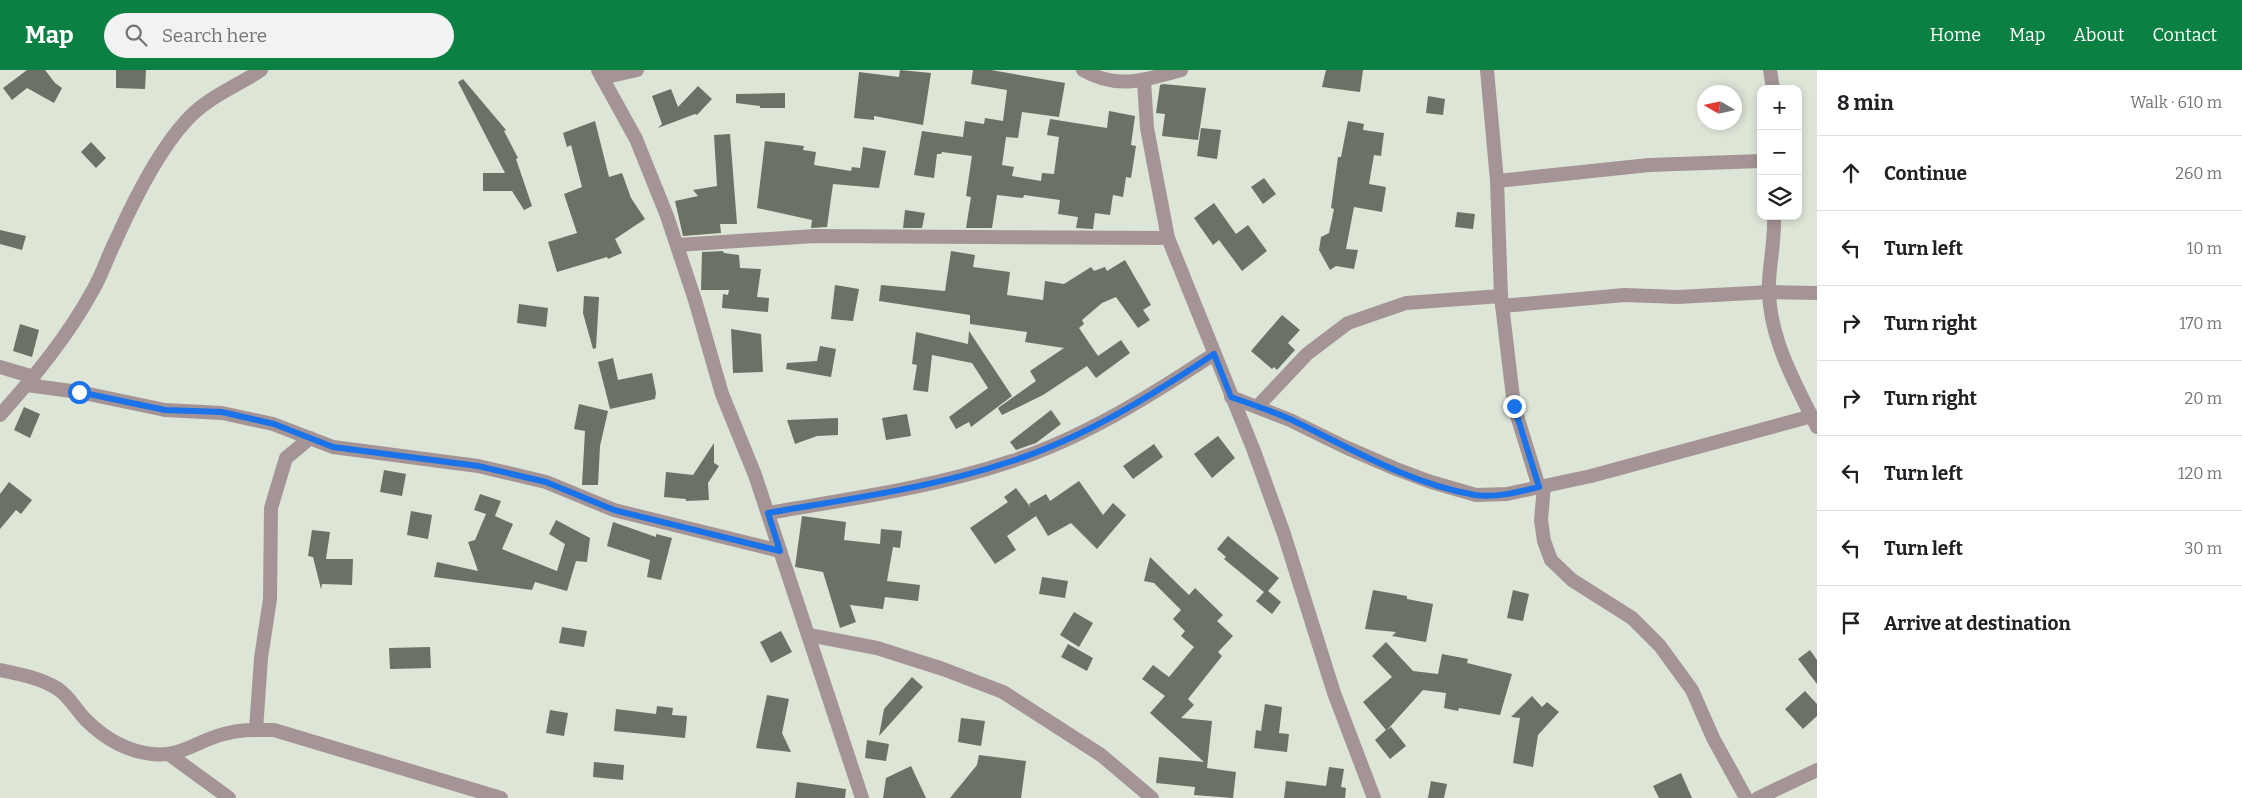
<!DOCTYPE html>
<meta charset="utf-8">
<style>
body{margin:0;font-family:Bitter,serif;background:#f2f2f2;color:#202124}
.controls{position:absolute;right:15px;top:15px;display:grid;overflow:hidden;border-radius:10px;box-shadow:0 2px 8px #0003}
.controls button{width:45px;height:45px;display:grid;place-items:center;padding:0;border:0;border-bottom:1px solid #e0e0e0;background:#fff;color:#202124;font:25px sans-serif}
.compass{position:absolute;left:1697px;top:15px;width:45px;height:45px;border-radius:50%;background:#fff;box-shadow:0 2px 8px #0003;rotate:279deg}
.stop{position:absolute;width:15px;height:15px;margin:-11px;border:4px solid #1a73e8;border-radius:50%;background:#fff}
.stop.end{background:#1a73e8;border-color:#fff;box-shadow:0 1px 5px #0008}
.list{margin:0;padding:0;list-style:none}
h2{display:flex;justify-content:space-between;align-items:center;height:65px;margin:0;padding:0 20px;font-size:21px}
h2 small{font-size:16px;font-weight:400;color:#757577}
.list li{display:grid;grid-template-columns:32px 1fr auto;gap:15px;align-items:center;box-sizing:border-box;height:75px;padding:0 20px;border-top:1px solid #e0e0e0}
.list b{display:block;font-size:19px;white-space:nowrap}
.list em{font-size:16px;font-style:normal;color:#757577}
.icon{flex:none;width:28px;height:28px;fill:none;stroke:currentColor;stroke-width:2;stroke-linecap:round;stroke-linejoin:round}
.map{position:relative;flex:none;width:1817px;height:728px;overflow:hidden}
header{display:flex;align-items:center;gap:30px;box-sizing:border-box;height:70px;padding:0 25px;background:#0b8043;color:#fff}
header strong{font-size:24px}
nav{display:flex;gap:28px;margin-inline-start:auto;font-size:18px}
.search{width:350px;height:45px;background:#f2f2f2;display:flex;align-items:center;gap:12px;box-sizing:border-box;padding:0 18px;border-radius:28px;color:#757577;font-size:19px}
main{display:flex}
aside{flex:1;background:#fff}
.map>svg:first-child{display:block}
.building{fill:#6a7165}
.lines{fill:none;stroke-linecap:round;stroke-linejoin:round}
.minor{stroke:#a59496;stroke-width:14}
.route{stroke:#1a73e8;stroke-width:6}
</style>
<header>
<strong>Map</strong>
<div class="search"><svg class="icon" aria-label="search" viewBox="0 0 24 24"><circle cx="10" cy="10" r="6"/><path d="M15 15l6 6"/></svg>Search here</div>
<nav><a>Home</a><a>Map</a><a>About</a><a>Contact</a></nav>
</header>
<main>
<div class="map">
<svg width="1817" height="728" viewBox="0 0 1817 728">
<rect width="100%" height="100%" fill="#dde5d7"/>
<!-- building -->
<g class="building">
<polygon points="27,0 45,0 55,13 62,18 54,33 27,18 12,30 3,18"/>
<polygon points="116,0 146,0 145,19 116,18"/>
<polygon points="900,0 931,3 923,55 874,46 874,50 854,48 859,2 899,7"/>
<polygon points="973,0 991,0 1065,13 1059,47 1022,42 1018,68 1006,67 1002,95 1014,97 1012,106 1041,111 1042,103 1054,104 1059,67 1047,65 1050,49 1107,58 1109,41 1135,46 1131,75 1136,76 1131,108 1126,107 1123,127 1113,125 1110,145 1095,143 1093,159 1076,158 1078,147 1058,144 1060,130 1024,125 1023,128 997,125 992,158 966,158 971,127 966,126 972,86 942,82 941,84 937,84 934,108 914,105 922,61 963,67 965,51 984,54 985,48 1003,51 1007,20 971,14"/>
<polygon points="1326,0 1363,0 1360,22 1322,17"/>
<polygon points="463,9 506,60 504,61 518,88 516,89 532,136 524,140 512,121 483,121 483,103 505,103 458,12"/>
<polygon points="1163,14 1206,18 1198,70 1162,66 1165,44 1156,43 1160,15"/>
<polygon points="698,16 712,29 697,45 695,44 658,58 662,54 652,26 671,19 678,37"/>
<polygon points="785,23 785,38 760,38 760,36 736,33 736,24"/>
<polygon points="1428,26 1445,29 1443,45 1426,43"/>
<polygon points="595,51 609,107 622,103 631,128 645,149 615,169 622,183 608,189 607,187 557,202 548,172 577,163 564,124 582,117 571,75 567,77 563,63"/>
<polygon points="1348,51 1364,54 1363,60 1384,63 1381,86 1374,85 1369,114 1386,117 1382,142 1354,137 1346,179 1358,180 1354,199 1336,196 1330,200 1319,180 1321,167 1329,163 1334,139 1331,138 1338,87 1341,87"/>
<polygon points="1201,58 1221,60 1217,89 1197,86"/>
<polygon points="730,64 737,154 720,154 721,163 683,166 675,131 698,126 693,120 717,116 714,65"/>
<polygon points="765,71 804,76 803,80 816,82 814,95 851,101 852,97 860,98 863,77 886,81 879,118 833,114 827,157 811,158 812,150 757,138"/>
<polygon points="91,72 106,88 96,98 81,82"/>
<polygon points="1264,108 1276,124 1263,134 1251,117"/>
<polygon points="1214,133 1236,164 1248,155 1267,181 1242,201 1219,170 1213,175 1194,148"/>
<polygon points="905,140 925,143 922,158 903,158"/>
<polygon points="1457,142 1475,144 1473,159 1455,157"/>
<polygon points="0,160 26,166 22,180 0,174"/>
<polygon points="723,181 724,183 739,185 740,198 761,199 757,227 769,228 768,242 722,238 723,224 728,225 729,220 701,220 702,182"/>
<polygon points="951,181 975,185 973,197 1010,202 1007,225 1043,230 1045,211 1064,214 1091,197 1094,201 1105,197 1107,201 1125,190 1151,235 1143,240 1150,250 1138,258 1116,227 1102,233 1082,250 1084,254 1079,258 1098,286 1121,270 1130,283 1096,308 1087,296 1043,325 1002,345 998,338 1036,311 1030,301 1064,278 1025,272 1027,262 970,254 970,245 879,231 881,215 945,221"/>
<polygon points="835,215 859,219 853,251 831,249"/>
<polygon points="584,226 599,227 596,278 593,279 583,243"/>
<polygon points="519,234 548,238 546,257 517,253"/>
<polygon points="1282,245 1300,260 1288,273 1295,280 1277,300 1274,297 1272,299 1251,281"/>
<polygon points="20,254 39,260 32,287 13,281"/>
<polygon points="731,259 761,264 763,302 733,303"/>
<polygon points="969,261 1012,326 971,357 969,352 956,359 949,347 988,318 972,293 932,285 928,322 913,320 917,295 912,294 916,262 968,274"/>
<polygon points="820,276 836,279 831,307 786,299 787,293 817,291"/>
<polygon points="613,288 618,310 652,303 656,323 655,329 610,339 598,292"/>
<polygon points="579,334 608,341 600,376 598,415 582,415 585,361 574,359"/>
<polygon points="24,337 40,344 30,368 14,360"/>
<polygon points="1051,340 1061,354 1036,373 1016,380 1010,372"/>
<polygon points="907,344 911,366 886,370 882,348"/>
<polygon points="838,348 838,365 817,366 795,374 787,350"/>
<polygon points="1218,366 1235,388 1212,408 1194,384"/>
<polygon points="714,373 714,393 719,396 708,413 709,430 686,431 686,429 664,427 666,402 693,405"/>
<polygon points="1154,374 1163,387 1133,409 1123,396"/>
<polygon points="384,400 406,404 402,426 380,422"/>
<polygon points="1079,411 1103,445 1113,433 1126,445 1097,479 1071,453 1048,466 1036,446 1007,466 1016,480 995,494 970,458 1008,432 1004,427 1016,418 1031,438 1029,434 1046,424 1050,431"/>
<polygon points="9,412 32,430 21,444 16,440 0,459 0,424"/>
<polygon points="480,424 501,431 495,446 513,454 502,479 557,501 565,474 549,464 556,450 590,468 587,492 576,491 567,521 535,512 532,520 434,507 437,492 478,501 468,472 475,470 486,444 474,440"/>
<polygon points="411,441 432,445 428,469 407,465"/>
<polygon points="802,446 846,452 844,470 880,474 881,459 902,461 900,478 893,477 887,511 920,515 918,531 885,527 883,539 850,535 856,552 840,558 823,502 795,497"/>
<polygon points="613,452 656,467 656,464 672,468 661,510 647,507 650,490 607,476"/>
<polygon points="312,460 330,462 326,489 353,489 352,515 322,514 321,519 313,487 308,486"/>
<polygon points="1228,466 1279,508 1268,521 1281,532 1272,544 1256,531 1264,522 1224,489 1226,487 1217,479"/>
<polygon points="1150,487 1189,525 1195,518 1223,545 1217,551 1233,566 1218,582 1222,586 1188,629 1194,635 1181,648 1212,651 1207,698 1236,702 1233,728 1194,725 1195,717 1156,713 1159,687 1204,692 1150,643 1165,626 1142,609 1153,595 1169,607 1194,577 1181,566 1185,561 1173,549 1181,540 1154,513 1144,511"/>
<polygon points="1042,507 1068,511 1065,528 1039,524"/>
<polygon points="1373,520 1407,526 1407,529 1433,534 1426,572 1392,566 1396,562 1365,559"/>
<polygon points="1513,520 1529,524 1523,551 1507,548"/>
<polygon points="1074,542 1093,553 1079,577 1060,565"/>
<polygon points="562,557 587,561 584,577 559,573"/>
<polygon points="781,561 792,582 771,593 760,572"/>
<polygon points="1386,572 1413,601 1438,604 1442,584 1468,589 1467,593 1512,604 1500,645 1459,638 1458,641 1444,638 1446,623 1423,620 1387,660 1391,657 1406,676 1390,689 1375,670 1386,660 1363,632 1392,607 1372,586"/>
<polygon points="1068,574 1093,588 1087,601 1061,587"/>
<polygon points="430,577 431,598 390,599 389,578"/>
<polygon points="1810,580 1817,590 1817,614 1798,589"/>
<polygon points="912,607 923,617 879,666 884,639"/>
<polygon points="1805,621 1817,634 1817,646 1803,659 1785,639"/>
<polygon points="767,625 789,629 782,663 791,682 756,678"/>
<polygon points="1532,626 1542,637 1547,632 1559,642 1538,665 1533,697 1513,693 1520,648 1511,647"/>
<polygon points="1265,634 1282,637 1279,663 1289,664 1287,682 1254,678 1256,660 1261,661"/>
<polygon points="657,636 673,638 672,645 687,646 685,668 614,661 616,639 656,644"/>
<polygon points="550,640 568,643 564,666 546,663"/>
<polygon points="961,648 985,651 981,676 958,672"/>
<polygon points="867,670 889,674 886,691 865,688"/>
<polygon points="979,685 1026,691 1021,728 950,728 977,695"/>
<polygon points="594,692 624,695 623,710 593,707"/>
<polygon points="911,696 926,728 883,728 886,708"/>
<polygon points="1329,697 1344,699 1341,717 1346,718 1345,728 1284,728 1286,711 1326,716"/>
<polygon points="1681,703 1692,728 1659,728 1653,716"/>
<polygon points="1431,711 1447,714 1444,728 1428,728"/>
<polygon points="797,712 846,719 845,728 795,728"/>
</g>
<g class="lines">
<!-- minor -->
<g class="minor">
<polyline points="598,0 636,69 667,146 695,230 722,324 755,405 862,728"/>
<path d="M 1083,0 C 1117,20 1146,10 1181,0"/>
<polyline points="1487,0 1497,111 1501,226 1514,336 1539,417"/>
<polyline points="1770,0 1773,19"/>
<polyline points="602,8 637,0"/>
<polyline points="1144,11 1147,58 1168,168 1254,381 1284,464 1334,623 1374,728"/>
<polyline points="1497,111 1649,95 1761,91"/>
<path d="M 1774,146 C 1775,169 1770,190 1769,212 C 1767,265 1794,311 1817,357"/>
<polyline points="677,175 815,166 1168,168"/>
<polyline points="1502,236 1625,225 1678,227 1770,222 1817,223"/>
<polyline points="0,297 34,307"/>
<polyline points="27,315 79,322 165,340 222,343 273,354 333,377 478,396 546,412 614,440 780,481"/>
<polyline points="1231,327 1290,350 1345,377 1396,399 1431,412 1476,425 1507,424 1591,406 1812,346"/>
<polyline points="1257,337 1307,284 1348,253 1406,233 1501,226"/>
<path d="M 0,345 C 35,306 68,266 93,220 C 102,205 107,188 115,172 C 132,134 158,81 186,51 C 207,27 236,17 261,0"/>
<polyline points="1544,416 1541,450 1544,471 1551,490 1572,510 1632,548 1660,576 1692,620 1713,668 1746,728"/>
<path d="M 768,443 C 848,429 931,418 1009,392 C 1082,369 1150,326 1214,284"/>
<polyline points="809,565 877,578 943,599 1003,622 1101,685 1152,728"/>
<path d="M 0,600 C 19,604 41,608 58,619 C 70,627 76,640 86,650 C 104,668 126,681 152,684 C 179,688 199,670 224,664 C 241,659 257,660 274,660 L 501,728"/>
<polyline points="256,660 261,588 270,529 271,438 286,388 310,368"/>
<polyline points="170,685 229,728"/>
<polyline points="1758,728 1817,700"/>
</g>
</g>
<g class="lines">
<!-- route -->
<path class="route" d="M 79,322 L 165,340 L 222,342 L 274,354 L 333,377 L 478,396 L 546,412 L 614,440 L 780,481 L 768,443 C 848,429 931,418 1009,392 C 1082,369 1151,326 1214,284 L 1231,327 C 1251,334 1272,341 1292,350 C 1350,378 1410,414 1475,425 C 1496,428 1519,422 1539,417 L 1514,336"/>
</g>
</svg>
<div class="controls">
<button>+</button>
<button>−</button>
<button><svg class="icon" aria-label="layers" viewBox="0 0 24 24"><path d="M12 4l9 5-9 5-9-5zM3 14l9 5 9-5"/></svg></button>
</div>
<svg class="compass" viewBox="-18 -18 36 36"><path d="M0-13l5 13h-10z" fill="#e53935"/><path d="M0 13l5-13h-10z" fill="#757577"/></svg>
<div class="stop" style="left:79px;top:322px"></div>
<div class="stop end" style="left:1514px;top:336px"></div>
</div>
<aside>
<h2>8 min<small>Walk · 610 m</small></h2>
<ul class="list">
<li><svg class="icon" aria-label="ahead" viewBox="0 0 24 24"><path d="M12 20V5M6 11l6-6 6 6"/></svg><div><b>Continue</b></div><em>260 m</em></li>
<li><svg class="icon" aria-label="left" viewBox="0 0 24 24"><path d="M17 20v-9H6M10 6l-5 5 5 5"/></svg><div><b>Turn left</b></div><em>10 m</em></li>
<li><svg class="icon" aria-label="right" viewBox="0 0 24 24"><path d="M7 20v-9h11M14 6l5 5-5 5"/></svg><div><b>Turn right</b></div><em>170 m</em></li>
<li><svg class="icon" aria-label="right" viewBox="0 0 24 24"><path d="M7 20v-9h11M14 6l5 5-5 5"/></svg><div><b>Turn right</b></div><em>20 m</em></li>
<li><svg class="icon" aria-label="left" viewBox="0 0 24 24"><path d="M17 20v-9H6M10 6l-5 5 5 5"/></svg><div><b>Turn left</b></div><em>120 m</em></li>
<li><svg class="icon" aria-label="left" viewBox="0 0 24 24"><path d="M17 20v-9H6M10 6l-5 5 5 5"/></svg><div><b>Turn left</b></div><em>30 m</em></li>
<li><svg class="icon" aria-label="arrive" viewBox="0 0 24 24"><path d="M6 21V4h12l-3 4 3 4H6"/></svg><div><b>Arrive at destination</b></div></li>
</ul>
</aside>
</main>
